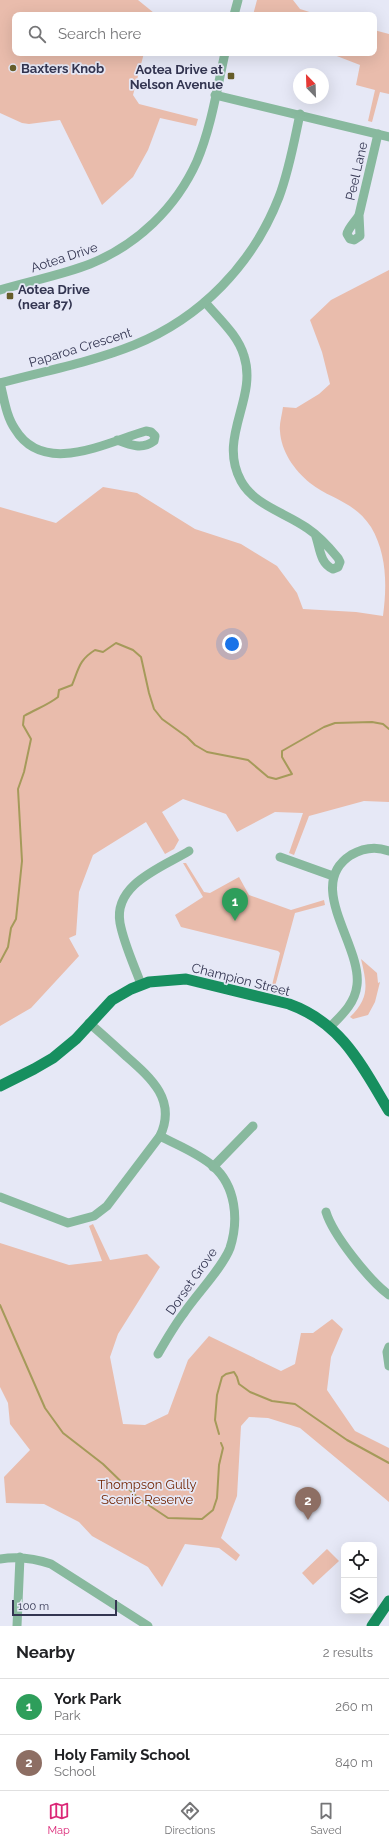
<!DOCTYPE html>
<style>
body{margin:0;font-family:Raleway,sans-serif;background:#f6f6f6;color:#202124}
.controls{position:absolute;right:12px;bottom:12px;display:grid;overflow:hidden;border-radius:8px;box-shadow:0 4px 16px #0002}
.controls button{width:36px;height:36px;display:grid;place-items:center;padding:0;border:0;border-bottom:1px solid #e0e0e0;background:#fff;color:#202124;font:20px sans-serif}
.compass{position:absolute;left:293px;top:68px;width:36px;height:36px;border-radius:50%;background:#fff;box-shadow:0 4px 16px #0002;rotate:337deg}
.scale{position:absolute;left:12px;bottom:10px;width:105px;box-sizing:border-box;padding-left:4px;border:2px solid #333551;border-top:0;font-size:11px;line-height:14px;white-space:nowrap;color:#333551;-webkit-text-stroke:3px #e6e8f6;paint-order:stroke}
.you{position:absolute;left:232px;top:644px;width:14px;height:14px;margin:-10px;border:3px solid #fff;border-radius:50%;background:#1a73e8;box-shadow:0 0 0 6px #1a73e833}
.badge{display:grid;place-items:center;width:26px;height:26px;border-radius:50%;background:#db2777;color:#fff;font-size:13px;font-weight:700}
.pin{position:absolute;translate:-50% -33px;filter:drop-shadow(0 1px 2px #0008)}
.pin::after{content:'';position:absolute;top:21px;width:14px;height:12px;background:inherit;clip-path:polygon(0 0,100% 0,50% 100%)}
.list{margin:0;padding:0;list-style:none}
h2{display:flex;justify-content:space-between;align-items:center;height:52px;margin:0;padding:0 16px;font-size:17px}
h2 small{font-size:13px;font-weight:400;color:#757577}
.list li{display:grid;grid-template-columns:26px 1fr auto;gap:12px;align-items:center;box-sizing:border-box;height:56px;padding:0 16px;border-top:1px solid #e0e0e0}
.list b{display:block;font-size:15px;white-space:nowrap}
.list p{margin:0;font-size:13px;white-space:nowrap;color:#757577}
.list em{font-size:13px;font-style:normal;color:#757577}
.icon{flex:none;width:22px;height:22px;fill:none;stroke:currentColor;stroke-width:2;stroke-linecap:round;stroke-linejoin:round}
.map{position:relative;flex:none;width:389px;height:1626px;overflow:hidden}
.search{position:absolute;background:#fff;box-shadow:0 4px 16px #0002;left:12px;right:12px;top:12px;height:44px;display:flex;align-items:center;gap:10px;box-sizing:border-box;padding:0 14px;border-radius:8px;color:#757577;font-size:15px}
.sheet{height:164px;background:#fff}
nav{display:flex;justify-content:space-around;align-items:center;box-sizing:border-box;height:56px;border-top:1px solid #e0e0e0;background:#fff;font-size:11px;color:#757577}
nav a{display:grid;justify-items:center;gap:2px}
nav .on{color:#db2777}
.map>svg:first-child{display:block}
.green{fill:#e9bcac}
.lines{fill:none;stroke-linecap:round;stroke-linejoin:round}
.stream{stroke:#a59a5a;stroke-width:2}
.minor{stroke:#88b99e;stroke-width:9}
.major{stroke:#178f5f;stroke-width:11}
.poi-dot{fill:#665d2a;stroke:#e6e8f6;stroke-width:1.5}
.labels{text-anchor:middle;stroke-width:3.5;stroke-linejoin:round;paint-order:stroke}
.poi-label{font-size:13px;font-weight:bold;fill:#333551;stroke:#e6e8f6;text-anchor:start}
.street-label{font-size:13px;fill:#333551;stroke:#e6e8f6}
.park-label{font-size:13px;fill:#742705;stroke:#e6e8f6}
</style>
<div class="map">
<svg width="389" height="1626" viewBox="0 0 389 1626">
<rect width="100%" height="100%" fill="#e6e8f6"/>
<!-- green -->
<g class="green">
<polygon points="0,0 138,0 154,13 154,15 15,15 15,53 144,53 133,95 139,104 198,119 196,126 160,118 148,150 133,177 102,205 60,120 29,124 22,123 0,113"/>
<polygon points="257,0 293,0 300,9 319,15 253,15"/>
<polygon points="374,30 389,34 389,94 380,92 372,122 368,121 375,90 356,85 360,65 329,53 374,53"/>
<path d="M 389,270 L 389,802 L 364,801 L 309,816 L 294,855 L 289,853 L 303,813 L 275,812 L 237,832 L 226,814 L 183,799 L 162,812 L 179,840 L 174,849 L 165,854 L 146,822 L 93,855 L 79,892 L 76,935 L 69,938 L 79,956 L 31,1008 L 0,1026 L 0,507 L 56,523 L 103,487 L 137,493 L 195,529 L 241,544 L 277,566 L 297,593 L 303,609 L 356,612 L 383,616 C 387,586 387,554 371,527 C 354,501 330,499 310,483 C 294,470 281,451 280,431 C 279,424 282,415 283,407 L 296,408 L 319,394 L 330,384 L 322,352 L 310,320 L 331,300 Z"/>
<polygon points="183,863 186,863 204,892 210,893 239,877 249,895 291,910 324,900 325,905 295,913 274,990 271,989 280,953 278,951 181,927 175,915 203,897"/>
<path d="M 361,959 L 377,973 L 378,983 L 380,982 L 375,1002 L 368,1015 L 353,1019 L 350,1017 C 370,998 367,984 361,959 Z"/>
<polygon points="93,1224 110,1260 147,1254 160,1267 118,1334 110,1357 123,1424 145,1425 168,1414 188,1360 209,1336 281,1371 295,1364 301,1333 313,1333 332,1319 343,1329 331,1357 327,1390 355,1431 389,1448 389,1502 300,1428 268,1418 249,1417 241,1426 237,1496 221,1538 240,1555 236,1561 219,1548 185,1544 162,1587 148,1567 92,1536 79,1522 44,1504 6,1503 4,1477 30,1450 10,1424 8,1403 0,1387 0,1243 69,1265 102,1261 89,1226"/>
<polygon points="327,1549 339,1561 313,1585 302,1573"/>
</g>
<g class="lines">
<!-- stream -->
<g class="stream">
<path d="M 0,962 L 8,947 L 11,928 L 16,919 L 22,861 L 18,789 L 24,772 L 31,739 L 23,725 L 24,716 C 36,709 48,705 58,697 L 59,690 L 72,685 C 79,668 79,660 95,650 L 103,652 L 116,643 L 133,650 L 141,657 L 149,693 L 154,709 L 162,719 L 187,737 L 195,745 L 207,752 L 248,760 L 268,777 L 276,779 L 292,774 L 282,757 L 282,751 L 324,727 L 335,723 L 372,722 L 383,724 L 389,729"/>
<polyline points="0,1305 45,1408 63,1433 103,1464 138,1498 168,1518 202,1519 213,1510 217,1498 219,1465 223,1448 221,1443"/>
<polyline points="219,1434 215,1420 217,1395 222,1377 226,1374 234,1372 237,1377 239,1384 250,1392 272,1401 295,1404 347,1440 389,1463"/>
</g>
<!-- minor -->
<g class="minor">
<polyline points="234,15 238,0"/>
<polyline points="215,95 389,137"/>
<path d="M 359,215 C 356,221 348,228 347,234 L 350,239 L 354,240 L 360,236 L 359,215 L 378,134"/>
<path d="M 0,290 C 30,281 62,275 90,264 C 137,245 176,208 197,161 C 211,128 217,89 225,53"/>
<path d="M 205,302 C 219,319 238,335 244,356 C 258,399 217,437 241,481 C 254,505 286,513 307,528 C 319,536 329,547 338,558 L 340,562 L 338,567 L 333,569 C 319,563 320,546 315,534"/>
<path d="M 0,383 C 45,371 92,362 134,345 C 201,318 253,264 279,197 C 289,171 294,142 300,114"/>
<path d="M 0,383 C 4,398 6,416 15,429 C 44,477 107,442 146,431 L 151,432 L 155,436 L 154,441 C 142,450 130,445 117,440"/>
<polyline points="280,857 333,876"/>
<path d="M 141,984 C 134,965 124,944 120,923 C 113,884 163,867 189,851"/>
<path d="M 330,1027 C 343,1014 355,1003 357,985 C 362,945 304,885 351,855 C 363,848 376,846 389,851"/>
<polyline points="213,1167 253,1126"/>
<path d="M 0,1197 L 68,1223 L 94,1216 L 107,1206 L 160,1136 C 177,1100 151,1078 126,1056 C 114,1045 102,1034 89,1023"/>
<path d="M 326,1212 C 333,1235 369,1280 389,1295"/>
<polyline points="389,1347 387,1352 389,1366"/>
<path d="M 158,1354 C 166,1340 174,1326 184,1313 C 196,1295 223,1267 230,1248 C 239,1220 236,1186 213,1166 C 198,1153 177,1145 160,1136"/>
<path d="M 0,1559 C 18,1556 34,1558 51,1564 L 148,1626"/>
<polyline points="17,1626 20,1557"/>
</g>
<!-- major -->
<g class="major">
<path d="M 0,1086 L 34,1069 L 53,1058 L 76,1039 L 112,1000 L 131,989 L 149,982 L 186,979 L 289,1004 C 342,1023 362,1066 389,1111"/>
<polyline points="372,1626 389,1601"/>
</g>
</g>
<!-- markers -->
<g class="poi-dot">
<circle cx="13" cy="68" r="4"/>
<rect x="227" y="72" width="8" height="8" rx="2"/>
<rect x="6" y="292" width="8" height="8" rx="2"/>
</g>
<g class="labels">
<!-- poi labels -->
<g class="poi-label">
<text x="21" y="73">Baxters Knob</text>
<text x="223" y="74" text-anchor="end">Aotea Drive at<tspan x="223" dy="15">Nelson Avenue</tspan></text>
<text x="18" y="294">Aotea Drive<tspan x="18" dy="15">(near 87)</tspan></text>
</g>
<!-- street labels -->
<g class="street-label">
<text transform="translate(356 171) rotate(-77)" y="5">Peel Lane</text>
<text transform="translate(64 257) rotate(-18)" y="5">Aotea Drive</text>
<text transform="translate(80 347) rotate(-17)" y="5">Paparoa Crescent</text>
<text transform="translate(241 979) rotate(14)" y="5">Champion Street</text>
<text transform="translate(191 1281) rotate(-55)" y="5">Dorset Grove</text>
</g>
<!-- park labels -->
<g class="park-label">
<text x="147" y="1489">Thompson Gully<tspan x="147" dy="15">Scenic Reserve</tspan></text>
</g>
</g>
</svg>
<div class="controls">
<button><svg class="icon" aria-label="locate" viewBox="0 0 24 24"><circle cx="12" cy="12" r="6"/><path d="M12 2v4M12 18v4M2 12h4M18 12h4"/></svg></button>
<button><svg class="icon" aria-label="layers" viewBox="0 0 24 24"><path d="M12 4l9 5-9 5-9-5zM3 14l9 5 9-5"/></svg></button>
</div>
<svg class="compass" viewBox="-18 -18 36 36"><path d="M0-13l5 13h-10z" fill="#e53935"/><path d="M0 13l5-13h-10z" fill="#757577"/></svg>
<div class="scale">100 m</div>
<div class="you"></div>
<div class="pin badge" style="left:235px;top:921px;background:#2e9e5b">1</div>
<div class="pin badge" style="left:308px;top:1520px;background:#8d6e63">2</div>
<div class="search"><svg class="icon" aria-label="search" viewBox="0 0 24 24"><circle cx="10" cy="10" r="6"/><path d="M15 15l6 6"/></svg>Search here</div>
</div>
<section class="sheet">
<h2>Nearby<small>2 results</small></h2>
<ul class="list">
<li><span class="badge" style="background:#2e9e5b">1</span><div><b>York Park</b><p>Park</p></div><em>260 m</em></li>
<li><span class="badge" style="background:#8d6e63">2</span><div><b>Holy Family School</b><p>School</p></div><em>840 m</em></li>
</ul>
</section>
<nav>
<a class="on"><svg class="icon" aria-label="map" viewBox="0 0 24 24"><path d="M3 6l6-2 6 2 6-2v14l-6 2-6-2-6 2zM9 4v14M15 6v14"/></svg>Map</a>
<a><svg class="icon" aria-label="directions" viewBox="0 0 24 24"><path d="M12 3l9 9-9 9-9-9zM9 14v-3h6M13 9l2 2-2 2"/></svg>Directions</a>
<a><svg class="icon" aria-label="saved" viewBox="0 0 24 24"><path d="M7 4h10v16l-5-4-5 4z"/></svg>Saved</a>
</nav>
